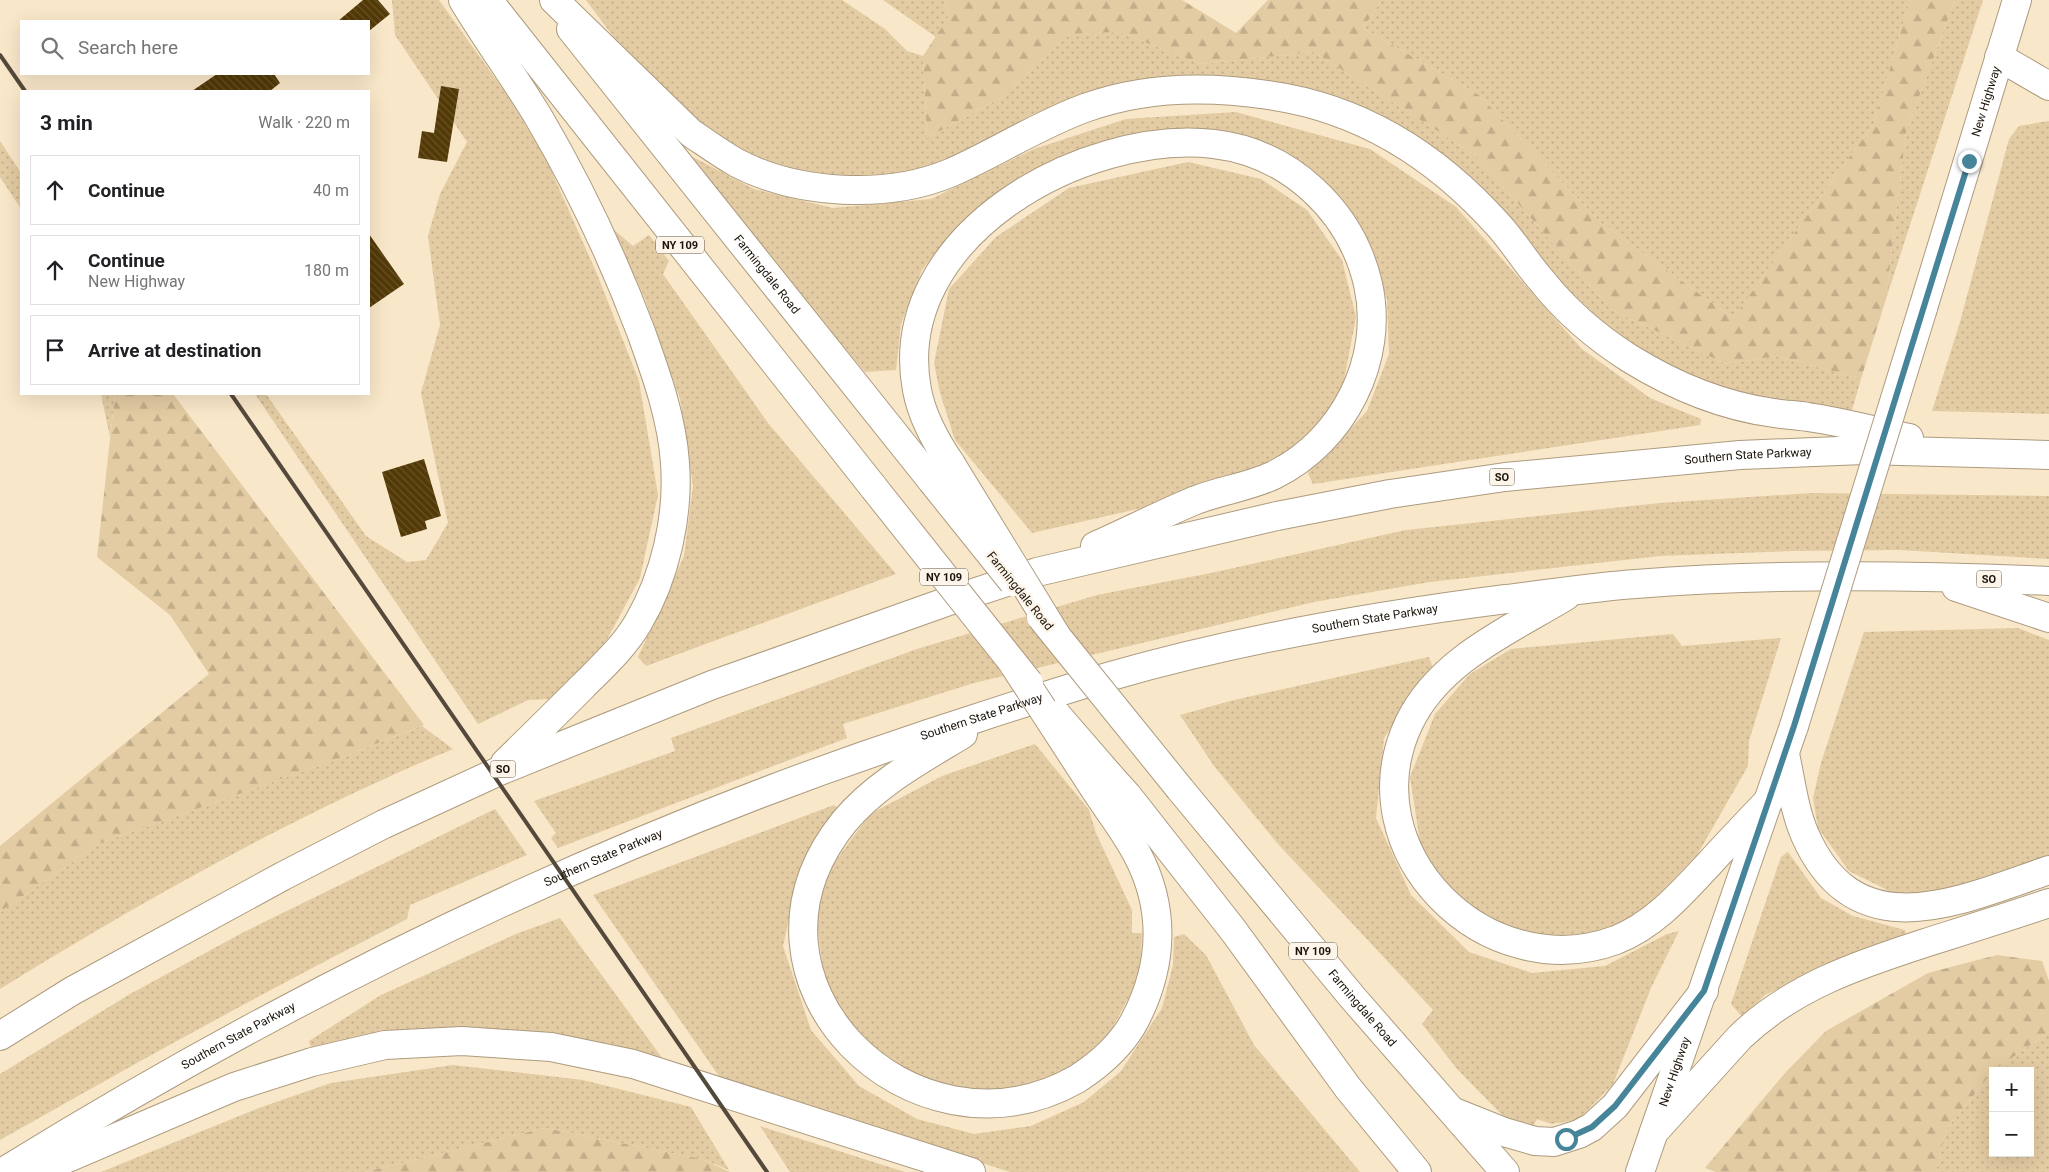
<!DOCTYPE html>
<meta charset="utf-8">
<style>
body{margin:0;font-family:Roboto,sans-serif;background:#f6f6f6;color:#202124}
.controls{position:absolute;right:15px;bottom:15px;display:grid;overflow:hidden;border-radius:0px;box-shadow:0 5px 20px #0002}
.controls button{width:45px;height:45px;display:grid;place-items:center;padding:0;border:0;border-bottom:1px solid #e0e0e0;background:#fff;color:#202124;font:25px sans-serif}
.stop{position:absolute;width:15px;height:15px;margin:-11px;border:4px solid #468599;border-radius:50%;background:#fff}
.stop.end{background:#468599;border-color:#fff;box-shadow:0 1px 5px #0008}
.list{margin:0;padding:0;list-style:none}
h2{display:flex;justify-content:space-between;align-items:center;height:65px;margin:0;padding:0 20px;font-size:21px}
h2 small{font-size:16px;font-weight:400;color:#757577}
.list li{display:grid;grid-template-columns:32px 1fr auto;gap:15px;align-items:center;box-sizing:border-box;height:70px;margin:0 10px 10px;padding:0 10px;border:1px solid #e0e0e0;border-radius:0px}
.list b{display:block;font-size:19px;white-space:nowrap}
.list p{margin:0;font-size:16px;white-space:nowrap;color:#757577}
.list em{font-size:16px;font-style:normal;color:#757577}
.icon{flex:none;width:28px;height:28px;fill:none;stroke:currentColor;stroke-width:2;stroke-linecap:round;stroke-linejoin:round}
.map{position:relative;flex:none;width:2049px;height:1172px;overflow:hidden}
.search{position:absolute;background:#fff;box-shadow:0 5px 20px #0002;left:20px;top:20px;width:350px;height:55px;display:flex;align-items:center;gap:12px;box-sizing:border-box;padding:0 18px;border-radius:0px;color:#757577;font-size:19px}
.panel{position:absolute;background:#fff;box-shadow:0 5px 20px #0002;left:20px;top:90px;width:350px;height:305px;border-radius:0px}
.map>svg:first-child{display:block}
.grass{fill:url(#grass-dots)}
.forest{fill:url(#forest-firs)}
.building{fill:url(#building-back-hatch)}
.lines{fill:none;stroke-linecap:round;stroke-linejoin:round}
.secondary-casing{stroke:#ad9b7f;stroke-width:30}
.primary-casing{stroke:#ad9b7f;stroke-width:30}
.highway-casing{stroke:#ad9b7f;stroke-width:30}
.secondary{stroke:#fff;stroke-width:28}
.primary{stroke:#fff;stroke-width:28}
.highway{stroke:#fff;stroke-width:28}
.rail{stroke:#544a3b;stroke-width:4}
.secondary-bridge-casing{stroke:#ad9b7f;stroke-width:30;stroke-linecap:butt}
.primary-bridge-casing{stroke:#ad9b7f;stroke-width:30;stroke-linecap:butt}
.highway-bridge-casing{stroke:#ad9b7f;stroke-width:30;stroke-linecap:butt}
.secondary-bridge{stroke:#fff;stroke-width:28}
.primary-bridge{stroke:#fff;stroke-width:28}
.highway-bridge{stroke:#fff;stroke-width:28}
.route{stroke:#468599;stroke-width:6}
.labels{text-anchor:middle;stroke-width:5;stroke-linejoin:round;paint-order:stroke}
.shield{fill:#fdf5e9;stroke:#5f584d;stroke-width:1}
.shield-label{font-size:11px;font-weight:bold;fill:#1b140a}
.street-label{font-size:12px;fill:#1b140a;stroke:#fdf5e9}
</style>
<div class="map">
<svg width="2049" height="1172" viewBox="0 0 2049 1172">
<defs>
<pattern id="grass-dots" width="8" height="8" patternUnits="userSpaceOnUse" patternTransform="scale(1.25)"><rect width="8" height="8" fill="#e3cba3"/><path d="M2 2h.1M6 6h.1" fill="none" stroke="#c2ad8b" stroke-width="1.8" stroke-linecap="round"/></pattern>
<pattern id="forest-firs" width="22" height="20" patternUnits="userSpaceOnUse" patternTransform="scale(1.25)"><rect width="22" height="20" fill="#e3cba3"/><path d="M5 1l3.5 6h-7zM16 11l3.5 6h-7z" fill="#c2ad8b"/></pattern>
<pattern id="building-back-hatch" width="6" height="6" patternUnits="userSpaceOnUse" patternTransform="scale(1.25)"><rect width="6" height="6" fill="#523906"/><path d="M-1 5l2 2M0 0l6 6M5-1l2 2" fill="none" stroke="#675229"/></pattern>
</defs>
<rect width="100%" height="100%" fill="#f9e7c9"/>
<!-- grass -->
<g class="grass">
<polygon points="392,0 439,0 505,92 546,159 597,274 639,381 658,495 640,578 603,647 552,699 528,700 478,724 255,394 266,394 366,536 407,562 426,560 448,523 421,393 440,325 428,236 440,194 467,142 395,35"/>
<polygon points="586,0 842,0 885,29 907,51 923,56 927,138 1002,97 1070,34 1120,32 1200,64 1314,52 1475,155 1612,310 1726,364 1776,356 1861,379 1851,414 1698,386 1617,336 1415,141 1315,91 1245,85 1124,86 1033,114 966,152 881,182 800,172 727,146 657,95"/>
<polygon points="883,0 944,0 949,16 936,37"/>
<polygon points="1382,0 1910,0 1874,123 1733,318 1600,222 1479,95 1363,28"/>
<polygon points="1955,0 1983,0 1886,299 1906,132"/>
<polygon points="1236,112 1370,149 1456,207 1582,349 1650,398 1701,419 1700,425 1313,484 1308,473 1367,411 1389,354 1387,299 1356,218 1298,162 1216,133 1128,137 1042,169 981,205 955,229 922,270 901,324 896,370 865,372 773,263 691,156 754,189 833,208 931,199 1034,149 1126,119"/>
<polygon points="2049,121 2049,414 1932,411 1960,322 2009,139 2019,126"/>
<polygon points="0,141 21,173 21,209 0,177"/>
<polygon points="1188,162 1261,179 1307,210 1342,260 1356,317 1342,391 1312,435 1230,488 1032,533 955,440 940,393 934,363 949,289 996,237 1069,188"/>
<polygon points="613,229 633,246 649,235 669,261 663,274 768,423 896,574 646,666 638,657 684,556 693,486 680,399 645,299"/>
<polygon points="101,394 115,394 110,437"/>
<polygon points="1812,493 2049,496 2049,559 1900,550 1794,551 1660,556 1430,582 1314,602 974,683 843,724 847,738 558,848 551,838 556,833 534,801 675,751 671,738 917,649 1097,595 1211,573 1406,530 1660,503"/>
<polygon points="2018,628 2049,640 2049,855 1929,895 1889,891 1849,871 1818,828 1813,798 1821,763 1864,632"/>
<polygon points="1673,634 1682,646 1781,638 1749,741 1748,766 1697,855 1639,916 1588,937 1519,938 1463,907 1421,849 1410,777 1435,714 1470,674 1511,649"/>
<polygon points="1429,657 1434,671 1384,738 1376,818 1411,895 1469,952 1532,973 1605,966 1667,934 1679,931 1651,988 1613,1084 1578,1120 1551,1124 1537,1119 1532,1128 1505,1118 1457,1069 1422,1024 1433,1010 1278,844 1214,766 1180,715 1234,700"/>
<path d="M 422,726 L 453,749 C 296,814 144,900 0,989 L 0,912 L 100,843 L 335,760 Z"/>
<polygon points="1035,744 1089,810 1096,833 1132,910 1132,933 1142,933 1140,976 1110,1033 1065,1073 1013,1093 955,1097 858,1044 835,1007 823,968 815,912 831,867 870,814 942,776"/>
<polygon points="834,805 839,809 800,870 783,946 811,1030 859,1086 917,1119 974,1134 1031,1126 1084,1102 1121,1071 1162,1008 1173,965 1174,937 1184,934 1206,955 1254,1045 1360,1172 1010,1172 721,1079 593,895"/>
<path d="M 495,809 L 527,855 L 410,905 L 407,919 C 269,989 134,1064 0,1140 L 0,1074 L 130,994 L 242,933 Z"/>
<polygon points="1788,852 1821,898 1853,916 1905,930 1907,939 1853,954 1765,995 1743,1018 1731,1004 1781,857"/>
<polygon points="560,918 668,1066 601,1044 312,1051 309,1041 381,995 516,934"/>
<polygon points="2049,1032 2049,1172 1936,1172 1946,1130 1993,1071 1993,1153 2030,1153 2030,1071 1993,1071"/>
<polygon points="453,1065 583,1080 691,1107 729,1170 702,1159 545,1128 365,1172 101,1172 259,1108 331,1083"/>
<polygon points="760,1126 905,1172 790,1172"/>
</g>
<!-- forest -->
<g class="forest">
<polygon points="944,0 1182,0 1236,33 1268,0 1382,0 1363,28 1479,95 1600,222 1733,318 1874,123 1910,0 1955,0 1906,132 1886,299 1861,379 1776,356 1726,364 1612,310 1475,155 1314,52 1200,64 1120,32 1070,34 1002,97 927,138 923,56 949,16"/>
<polygon points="115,394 173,394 424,725 335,760 100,843 0,912 0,846 209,674 170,615 97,557"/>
<polygon points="1997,955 2042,961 2049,981 2049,1032 1993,1071 1946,1130 1936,1172 1716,1172 1705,1168 1785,1073 1826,1031 1928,973"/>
<polygon points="545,1128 702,1159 730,1172 365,1172"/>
</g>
<!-- building -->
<g class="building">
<polygon points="363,0 378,0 390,14 369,31 369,21 338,21"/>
<polygon points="217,74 274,74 280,83 270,91 192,91"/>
<polygon points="441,86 459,89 447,162 418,158 422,131 434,133"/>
<polygon points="369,234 404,284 369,308"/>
<polygon points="424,459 441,516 425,521 427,529 401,537 382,472"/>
</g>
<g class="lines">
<!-- secondary casing -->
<g class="secondary-casing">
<g id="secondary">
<path id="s1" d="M 1923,308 L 2017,0"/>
<path id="s2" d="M 1640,1172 L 1794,726"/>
</g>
</g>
<!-- primary casing -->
<g class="primary-casing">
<g id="primary">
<polyline points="488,0 874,488"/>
<path id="s3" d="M 571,29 L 932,481"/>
<polyline points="1109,775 1127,795 1233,930 1348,1088 1417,1172"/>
<path id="s4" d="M 1180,789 L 1353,998 L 1505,1172"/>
<polyline points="1454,1112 1504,1132 1535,1141 1554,1142 1579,1134 1592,1127 1615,1106 1704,991"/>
</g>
</g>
<!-- highway casing -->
<g class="highway-casing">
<g id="highway">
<path d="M 463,0 C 487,40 515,78 539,118 C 579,186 613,258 641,332 C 656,374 672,418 675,463 C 679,517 665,577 638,623 C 624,647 602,667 583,686 C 557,712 531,738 505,763"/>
<path d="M 554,0 L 691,133 C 706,143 721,154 737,163 C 798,195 887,199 950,173 C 996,153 1038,125 1085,108 C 1142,87 1208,86 1268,95 C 1362,108 1438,157 1500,227 C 1515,244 1527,264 1542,281 C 1566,311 1596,337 1629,358 C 1674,386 1722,406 1774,413 C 1785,415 1797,415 1808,417 C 1842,422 1875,431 1909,438"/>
<polyline points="1999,57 2049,86"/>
<path d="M 951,464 C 936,442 922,417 917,390 C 888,237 1083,129 1214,144 C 1290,153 1351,211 1368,284 C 1385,360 1343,441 1274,475 C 1249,487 1222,490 1196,500 C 1162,514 1129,531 1095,546"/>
<polyline points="1956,587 2049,618"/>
<path d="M 1566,596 C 1510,630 1439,660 1409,723 C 1348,851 1486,988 1616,940 C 1654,925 1681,894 1708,865 C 1729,842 1750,820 1771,798"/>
<path d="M 963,734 C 922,759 875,784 844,822 C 717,979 912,1172 1077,1079 C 1100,1064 1122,1045 1135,1020 C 1163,966 1166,909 1137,854 C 1125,831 1108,810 1094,788"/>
<path d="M 1785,754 C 1791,781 1794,810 1805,835 C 1856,951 1961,900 2049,870"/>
<path id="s5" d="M 0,1036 L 72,991 L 283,876 L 384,824 L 497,772 L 712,685 L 943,603 L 1037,572 L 1277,516 L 1390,494 L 1505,477 L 1740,455 L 1863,450 L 2049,455"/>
<path d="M 1654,1132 L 1740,1037 C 1792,987 1857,965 1925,943 C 1966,930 2008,917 2049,903"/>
<path id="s6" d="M 3,1172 C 293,993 600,842 925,735 C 987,715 1049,694 1111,676 C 1240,639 1373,616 1506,599 C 1549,594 1592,587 1636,584 C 1773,573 1912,575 2049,581"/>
<polyline points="35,1172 234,1087 312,1062 385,1045 462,1041 551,1047 633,1064 971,1172"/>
</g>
</g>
<!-- secondary -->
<use href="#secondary" class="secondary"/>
<!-- primary -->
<use href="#primary" class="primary"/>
<!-- highway -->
<use href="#highway" class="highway"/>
<!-- rail -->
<g class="rail">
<polyline points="0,55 25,91"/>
<polyline points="231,394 767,1172"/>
</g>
<!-- secondary-bridge casing -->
<g class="secondary-bridge-casing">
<polyline id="secondary-bridge" points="1794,726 1923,308"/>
</g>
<!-- primary-bridge casing -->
<g class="primary-bridge-casing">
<g id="primary-bridge">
<polyline points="932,481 1013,582"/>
<polyline points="874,488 1029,683"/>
<polyline points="1041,617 1180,789"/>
<polyline points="1057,715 1109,775"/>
</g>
</g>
<!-- highway-bridge casing -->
<g class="highway-bridge-casing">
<g id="highway-bridge">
<polyline points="951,464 1056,635"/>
<polyline points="1014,665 1094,788"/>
</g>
</g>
<!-- secondary-bridge -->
<use href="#secondary-bridge" class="secondary-bridge"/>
<!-- primary-bridge -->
<use href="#primary-bridge" class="primary-bridge"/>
<!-- highway-bridge -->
<use href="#highway-bridge" class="highway-bridge"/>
</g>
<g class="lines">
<!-- route -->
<polyline class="route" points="1566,1139 1592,1127 1615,1106 1704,991 1794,726 1969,161"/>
</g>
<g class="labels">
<!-- shield labels -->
<g class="shield">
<rect x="656" y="236.5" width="48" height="17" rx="4"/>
<rect x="1489.5" y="468.5" width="25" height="17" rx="4"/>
<rect x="920" y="568.5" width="48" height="17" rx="4"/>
<rect x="1976.5" y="570.5" width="25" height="17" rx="4"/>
<rect x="490.5" y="760.5" width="25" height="17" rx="4"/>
<rect x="1289" y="942.5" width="48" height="17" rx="4"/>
</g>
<g class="shield-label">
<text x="680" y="249">NY 109</text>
<text x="1502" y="481">SO</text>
<text x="944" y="581">NY 109</text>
<text x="1989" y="583">SO</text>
<text x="503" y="773">SO</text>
<text x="1313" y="955">NY 109</text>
</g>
<!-- street labels -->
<g class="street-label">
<text dy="4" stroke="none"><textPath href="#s1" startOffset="216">New Highway</textPath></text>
<text dy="4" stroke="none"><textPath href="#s3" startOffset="314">Farmingdale Road</textPath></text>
<text dy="4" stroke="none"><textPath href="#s5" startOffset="1861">Southern State Parkway</textPath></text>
<text transform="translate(1020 591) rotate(51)" y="4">Farmingdale Road</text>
<text dy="4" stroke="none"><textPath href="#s6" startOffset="1488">Southern State Parkway</textPath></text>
<text dy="4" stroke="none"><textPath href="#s6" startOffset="1082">Southern State Parkway</textPath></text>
<text dy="4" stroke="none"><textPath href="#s6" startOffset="678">Southern State Parkway</textPath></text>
<text dy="4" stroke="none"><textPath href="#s4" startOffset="285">Farmingdale Road</textPath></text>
<text dy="4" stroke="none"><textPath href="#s6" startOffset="272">Southern State Parkway</textPath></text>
<text dy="4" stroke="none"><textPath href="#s2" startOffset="106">New Highway</textPath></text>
</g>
</g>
</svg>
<div class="controls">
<button>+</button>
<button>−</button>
</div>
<div class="stop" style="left:1566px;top:1139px"></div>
<div class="stop end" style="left:1969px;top:161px"></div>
<div class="search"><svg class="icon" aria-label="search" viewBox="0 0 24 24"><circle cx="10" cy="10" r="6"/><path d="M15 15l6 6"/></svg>Search here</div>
<section class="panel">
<h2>3 min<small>Walk · 220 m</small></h2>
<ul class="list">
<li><svg class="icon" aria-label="ahead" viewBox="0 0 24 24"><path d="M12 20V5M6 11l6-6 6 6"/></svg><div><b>Continue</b></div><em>40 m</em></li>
<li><svg class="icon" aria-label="ahead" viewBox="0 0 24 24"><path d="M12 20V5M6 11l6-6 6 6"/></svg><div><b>Continue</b><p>New Highway</p></div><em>180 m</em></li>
<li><svg class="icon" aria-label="arrive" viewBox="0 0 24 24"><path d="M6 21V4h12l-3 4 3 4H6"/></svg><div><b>Arrive at destination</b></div></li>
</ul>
</section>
</div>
